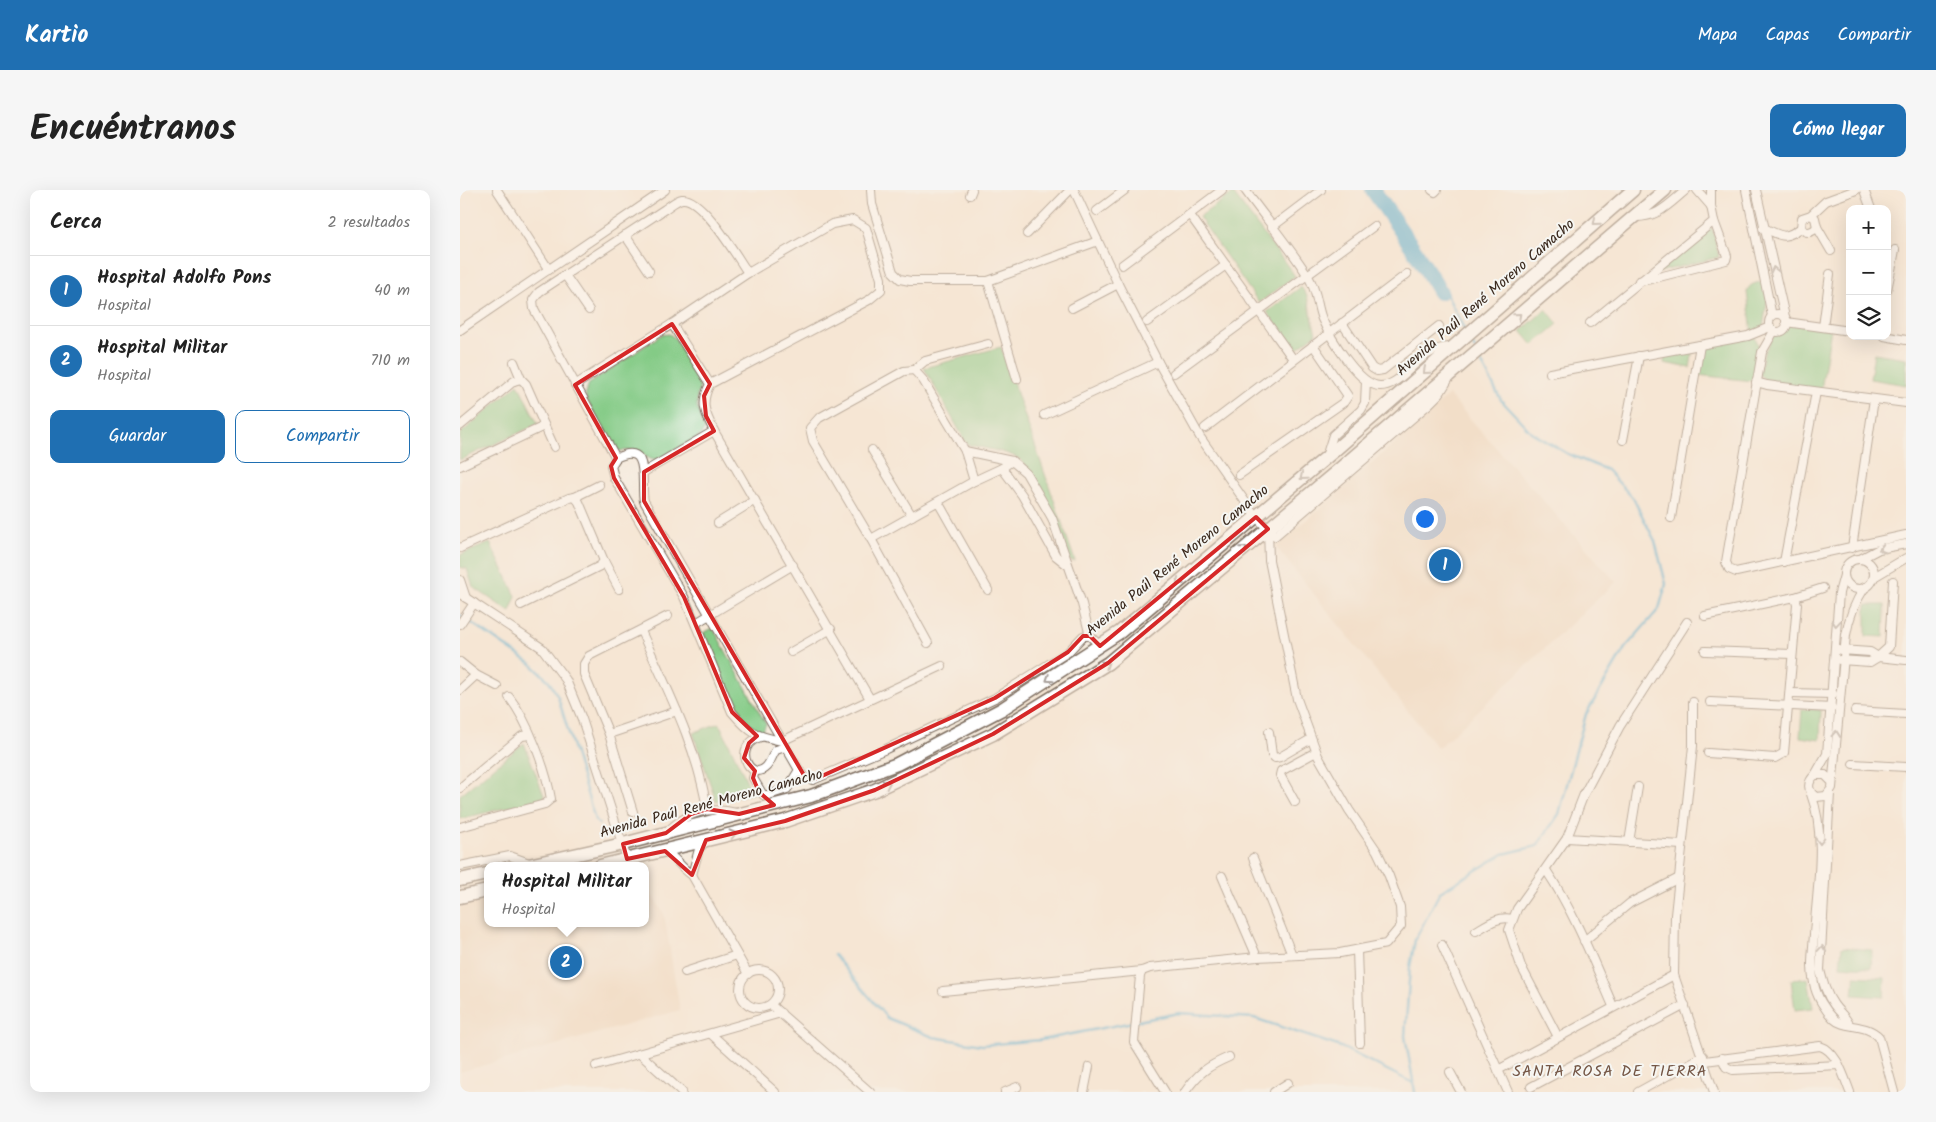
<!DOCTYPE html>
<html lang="es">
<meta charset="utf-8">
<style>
body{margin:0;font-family:Kalam,sans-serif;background:#f6f6f6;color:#222}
.controls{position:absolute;right:15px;top:15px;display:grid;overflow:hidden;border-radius:10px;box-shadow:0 5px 20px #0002}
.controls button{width:45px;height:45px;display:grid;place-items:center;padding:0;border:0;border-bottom:1px solid #e0e0e0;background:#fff;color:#222;font:25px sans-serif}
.you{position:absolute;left:964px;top:328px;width:18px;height:18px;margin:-12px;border:4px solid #fff;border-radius:50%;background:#1a73e8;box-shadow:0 0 0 8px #1a73e833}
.badge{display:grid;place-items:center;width:32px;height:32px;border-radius:50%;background:#1f6fb2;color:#fff;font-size:16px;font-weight:700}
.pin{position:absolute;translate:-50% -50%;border:2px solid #fff;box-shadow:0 1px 5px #0006}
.popup{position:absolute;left:24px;top:672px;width:165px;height:65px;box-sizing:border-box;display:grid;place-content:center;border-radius:10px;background:#fff;filter:drop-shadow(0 1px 4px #0005);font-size:16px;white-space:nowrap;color:#767676}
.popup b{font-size:19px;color:#222}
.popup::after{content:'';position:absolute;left:50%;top:100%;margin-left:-10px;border:10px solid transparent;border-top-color:#fff}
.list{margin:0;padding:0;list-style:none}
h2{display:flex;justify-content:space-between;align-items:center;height:65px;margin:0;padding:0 20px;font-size:21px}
h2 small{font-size:16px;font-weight:400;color:#767676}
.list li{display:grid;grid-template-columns:32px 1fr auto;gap:15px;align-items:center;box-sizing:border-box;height:70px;padding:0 20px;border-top:1px solid #e0e0e0}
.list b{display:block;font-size:19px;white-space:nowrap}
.list p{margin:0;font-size:16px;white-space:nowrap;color:#767676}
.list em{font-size:16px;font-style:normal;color:#767676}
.actions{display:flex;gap:10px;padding:15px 20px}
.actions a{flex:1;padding:11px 0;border:1px solid #1f6fb2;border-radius:10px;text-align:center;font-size:18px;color:#1f6fb2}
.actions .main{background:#1f6fb2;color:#fff}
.icon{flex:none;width:28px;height:28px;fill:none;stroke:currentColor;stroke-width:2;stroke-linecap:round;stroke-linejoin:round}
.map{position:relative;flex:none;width:1446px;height:902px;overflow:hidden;border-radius:10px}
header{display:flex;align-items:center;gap:30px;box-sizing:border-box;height:70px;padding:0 25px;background:#1f6fb2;color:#fff}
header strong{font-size:24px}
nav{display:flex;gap:28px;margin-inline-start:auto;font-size:18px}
.intro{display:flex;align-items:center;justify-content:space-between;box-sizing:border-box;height:120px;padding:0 30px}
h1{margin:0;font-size:35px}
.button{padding:12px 22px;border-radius:10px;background:#1f6fb2;color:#fff;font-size:18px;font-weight:700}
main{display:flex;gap:30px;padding:0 30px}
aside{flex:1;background:#fff;border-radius:10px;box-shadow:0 5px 20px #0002}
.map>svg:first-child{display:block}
.built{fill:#eed6bb}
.green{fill:#84cb86;stroke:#607a52}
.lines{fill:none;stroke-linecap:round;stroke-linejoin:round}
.stream{stroke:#52acd0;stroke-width:2.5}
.river{stroke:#52acd0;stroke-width:16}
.street-casing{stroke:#7c6c5e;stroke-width:10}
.primary-casing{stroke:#7c6c5e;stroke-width:15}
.street{stroke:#fff;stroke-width:8}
.primary{stroke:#fff;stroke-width:12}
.oneway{stroke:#a79f9a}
.marked{fill:none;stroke:#d62828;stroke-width:4;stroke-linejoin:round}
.labels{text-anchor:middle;stroke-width:4;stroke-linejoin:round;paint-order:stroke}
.street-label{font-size:15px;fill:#3b2a1e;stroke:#f6f6f2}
.neighbourhood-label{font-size:16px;letter-spacing:1px;fill:#745645;stroke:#f6f6f2}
</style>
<header>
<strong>Kartio</strong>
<nav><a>Mapa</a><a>Capas</a><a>Compartir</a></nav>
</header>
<div class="intro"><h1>Encuéntranos</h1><a class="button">Cómo llegar</a></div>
<main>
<aside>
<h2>Cerca<small>2 resultados</small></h2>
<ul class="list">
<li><span class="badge">1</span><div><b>Hospital Adolfo Pons</b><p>Hospital</p></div><em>40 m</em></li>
<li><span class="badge">2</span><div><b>Hospital Militar</b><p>Hospital</p></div><em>710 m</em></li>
</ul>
<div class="actions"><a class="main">Guardar</a><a>Compartir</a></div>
</aside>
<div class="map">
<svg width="1446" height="902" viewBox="0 0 1446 902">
<rect width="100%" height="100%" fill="#f6f6f2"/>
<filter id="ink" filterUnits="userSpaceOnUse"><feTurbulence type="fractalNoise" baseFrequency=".02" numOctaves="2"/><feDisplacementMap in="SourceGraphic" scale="10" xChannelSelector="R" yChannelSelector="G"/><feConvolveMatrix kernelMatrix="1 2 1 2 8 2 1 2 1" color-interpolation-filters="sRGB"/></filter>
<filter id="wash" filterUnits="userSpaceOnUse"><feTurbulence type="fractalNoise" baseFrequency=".0096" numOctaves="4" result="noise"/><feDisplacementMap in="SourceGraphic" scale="20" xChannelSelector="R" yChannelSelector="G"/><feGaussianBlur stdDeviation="1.12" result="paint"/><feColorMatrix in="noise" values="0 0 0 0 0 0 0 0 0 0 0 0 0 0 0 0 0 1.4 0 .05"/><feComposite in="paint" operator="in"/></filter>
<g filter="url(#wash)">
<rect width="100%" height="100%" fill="#f5e6d4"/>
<!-- built -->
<g class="built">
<polygon points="989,205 1156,392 978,558 816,357"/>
<polygon points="185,694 204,724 220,820 0,882 0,717 27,711 27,733 185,733"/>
</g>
<!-- green -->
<g class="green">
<polygon points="773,3 835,86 799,113 739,27"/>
<polygon points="1252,37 1259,67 1195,83"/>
<path d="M 1305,91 L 1308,104 L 1303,138 L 1292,143 L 1287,102 C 1289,93 1297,93 1305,91 Z"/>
<polygon points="841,97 847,106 856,144 835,160 807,122"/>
<polygon points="1086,119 1098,134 1073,155 1061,141"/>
<path d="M 1328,134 L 1371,139 L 1361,200 L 1308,193 L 1299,184 L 1304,163 L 1315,143 C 1322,142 1325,141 1328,134 Z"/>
<path d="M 209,144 L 215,148 L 238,188 L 240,197 L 237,206 L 237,217 L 245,239 L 240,246 L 198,269 C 187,272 185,263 176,261 C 165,258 162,265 152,256 L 126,208 L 126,200 L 129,194 L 201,145 Z"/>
<polygon points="1295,147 1300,159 1293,191 1237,185 1242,155"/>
<path d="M 541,157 L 615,371 L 610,371 C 601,346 580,280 556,267 C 544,261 521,258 507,254 L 464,178 Z"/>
<polygon points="1233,160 1230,178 1204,173 1205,165"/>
<polygon points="1414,163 1446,168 1446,195 1410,189"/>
<polygon points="58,194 78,234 0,270 0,244"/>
<polygon points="30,353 56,406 50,422 13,397 7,379 0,377 0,365"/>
<polygon points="1406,415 1425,415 1424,447 1406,446"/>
<polygon points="253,438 306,534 302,542 287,533 279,524 243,443"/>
<polygon points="1342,519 1361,520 1360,550 1340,547"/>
<polygon points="259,533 293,604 256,611 233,543"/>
<polygon points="64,553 85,608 0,629 0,605"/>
<polygon points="1382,757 1412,760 1411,778 1380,776"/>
<polygon points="1395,786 1425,788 1424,807 1393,805"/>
<polygon points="1348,788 1353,818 1335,820 1331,790"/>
</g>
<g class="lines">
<!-- stream -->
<g class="stream">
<polyline points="919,0 974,79 1005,141"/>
<polyline points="1009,149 1015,159"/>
<polyline points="0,425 70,473 89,491 98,507 135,630 139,634"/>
<polyline points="374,765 427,828 473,847 522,855 581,850 719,823 794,828 881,857 953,893"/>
<polyline points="955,902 945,846 950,777 955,750 980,702 1043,664 1077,656 1099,624 1126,524 1165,458 1199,419 1206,394 1195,351 1173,308 1147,280 1108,264 1071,242 1041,210 1018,166"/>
</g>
<!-- river -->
<polyline class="river" points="913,0 955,61 980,102"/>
</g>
</g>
<g filter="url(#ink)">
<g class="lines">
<!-- street casing -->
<g class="street-casing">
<g id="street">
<polyline points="37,0 89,80"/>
<polyline points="411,0 412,14 433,82 440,89 450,91 528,91 638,51"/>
<polyline points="614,0 658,94 698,172 740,247 796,327 815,346 969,214 980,203 988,190"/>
<path d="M 785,0 C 806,29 829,56 848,86 C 858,103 856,113 862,129 C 870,147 899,196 920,196 C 945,196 958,157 991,157"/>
<polyline points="972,0 975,2 977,0"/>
<polyline points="1237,0 1251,16"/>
<polyline points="1286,0 1312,126"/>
<polyline points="1296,0 1325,127"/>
<polyline points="1404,0 1411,19"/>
<polyline points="510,5 512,0"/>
<polyline points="637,21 665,0"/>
<polyline points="730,25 833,169"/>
<polyline points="1351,25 1355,28 1357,37 1371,61"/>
<path d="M 1173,27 C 1198,28 1208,15 1226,0"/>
<polyline points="812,37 861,0"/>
<path d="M 1303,38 C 1322,45 1322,51 1341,38"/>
<polyline points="1341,38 1342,28 1351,25 1366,11 1396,0"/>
<path d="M 1341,38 C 1346,44 1352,43 1357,37"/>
<polyline points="567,44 610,0"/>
<polyline points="165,45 189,81"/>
<polyline points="662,75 762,0"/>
<path d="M 288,83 C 277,67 242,6 222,9 C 216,10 210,16 205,19 L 79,102 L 73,110 L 74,119 L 156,268 L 151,276 L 154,288 L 224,407 L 272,522 C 290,543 295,546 322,551 L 482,476"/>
<polyline points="105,85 129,120"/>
<polyline points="528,91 557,189"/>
<polyline points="1179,91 1191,89 1266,70 1267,66 1254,31 1251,16 1251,0"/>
<polyline points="1427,100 1435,60"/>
<polyline points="612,118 658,94"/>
<circle cx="1318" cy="133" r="9"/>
<polyline points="687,132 766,75"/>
<polyline points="1326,132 1390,141"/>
<polyline points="882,133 912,178 917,181 923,180 979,136"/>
<polyline points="1130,133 1254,31"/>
<path d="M 212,134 L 250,194 C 240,213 245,223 254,241 L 410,509"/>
<polyline points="1363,137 1370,84"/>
<polyline points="0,140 205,0"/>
<polyline points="1314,141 1302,162 1266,372 1269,379 1276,382 1446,345"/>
<polyline points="1424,146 1446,150"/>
<polyline points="54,172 61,189 66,194 94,257"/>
<polyline points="454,180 463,190 505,261 514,291"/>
<polyline points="714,183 914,36"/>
<polyline points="1090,183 1288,146 1310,137"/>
<polyline points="1296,192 1307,195 1446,213"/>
<polyline points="115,195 212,134 288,83 372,34 393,30 406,38 421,89 421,100 409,110 250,194"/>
<polyline points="584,225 698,172"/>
<polyline points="0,236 54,191 61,189"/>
<polyline points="745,238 947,84"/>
<polyline points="1163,250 1179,166"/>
<polyline points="412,260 452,326"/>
<polyline points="505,261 552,271 566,283 592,328 622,414 630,446"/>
<polyline points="866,267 873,245 901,220 905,213 906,191"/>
<path d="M 156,268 C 192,250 180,294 184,311 L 339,580"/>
<polyline points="0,276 80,238 84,235"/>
<polyline points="542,278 562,305 596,366 606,374"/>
<polyline points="184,282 254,241"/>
<polyline points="779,285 884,212 888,206 853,155"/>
<polyline points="115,307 119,312 144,371 159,399"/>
<polyline points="478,312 528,400"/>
<polyline points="1211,328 1240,155"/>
<polyline points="258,333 295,310"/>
<polyline points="411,349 514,291 542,278 552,271"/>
<polyline points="0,358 109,308 115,307 139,295"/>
<polyline points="1392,358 1414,209"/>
<polyline points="1400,369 1419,359 1446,354"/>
<circle cx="1399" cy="384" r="15"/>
<polyline points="1324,372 1356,202"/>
<polyline points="1414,387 1446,368"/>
<polyline points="0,390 6,408"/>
<polyline points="0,404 82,458 106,490 122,529 167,669"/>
<polyline points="61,415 140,376 144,371"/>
<polyline points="1245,426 1335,407 1363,398"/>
<polyline points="236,433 333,375"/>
<polyline points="0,434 14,413"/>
<path d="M 181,441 C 207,499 237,556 247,619"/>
<polyline points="468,453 411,349 353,251 350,238 359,228 444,181 454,180 465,171 528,154"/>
<polyline points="1245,461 1332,464"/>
<polyline points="331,462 371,439"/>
<polyline points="1418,467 1429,457 1433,391"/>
<polyline points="1418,467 1446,470"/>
<polyline points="1380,470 1410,472 1418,467 1410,462 1381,460"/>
<polyline points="0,472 16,485 37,496"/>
<polyline points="0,500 16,485"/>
<polyline points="1330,503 1373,504"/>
<polyline points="1233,512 1233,556 1215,725 1214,785 1254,902"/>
<polyline points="1250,512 1372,518"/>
<polyline points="1395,521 1446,524"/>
<polyline points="809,542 812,565 815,568 820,567 851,549"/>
<polyline points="149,544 217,521"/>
<path d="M 301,547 C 271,555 290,593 306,577 C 311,572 312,565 316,560 L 325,557"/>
<polyline points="1248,563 1315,568 1324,563 1337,414 1335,407"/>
<polyline points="1393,574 1446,577"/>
<polyline points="295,581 293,588 303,605 309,605 327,599 339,580 345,587 353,590 426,559 535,508 608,462 623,446 630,446 640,456"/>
<polyline points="1355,585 1367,564 1379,403 1384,385"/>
<path d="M 1372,592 L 1365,585 L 1355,585 C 1347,592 1347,601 1356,607 L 1366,606 L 1372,598 L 1386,445 C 1389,426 1395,412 1405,397"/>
<polyline points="0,598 62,546 70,545"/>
<path d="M 1370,603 L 1360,780 C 1363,792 1366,804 1374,815 C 1379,822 1385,826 1389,834"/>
<path d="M 1351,604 C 1367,646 1357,699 1354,744 C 1353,760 1350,777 1354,793 C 1356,806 1365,820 1374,829 C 1384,839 1406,833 1419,847 L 1434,902"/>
<polyline points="835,612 820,585 821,581 856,562"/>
<polyline points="173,622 149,544 124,484 124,474 129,466 208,426"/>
<path d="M 0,637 L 85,614 L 91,609 C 86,579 68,531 49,507"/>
<path d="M 208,641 C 228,621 250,616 277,623"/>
<polyline points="1107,648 1222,655"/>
<polyline points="1169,652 1178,597"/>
<path d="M 205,661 C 215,667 222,679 232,685 L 239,659 L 245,652"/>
<polyline points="793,668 832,765"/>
<polyline points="0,676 50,666 69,673"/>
<path d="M 1086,680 C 1114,722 1133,770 1153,816"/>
<polyline points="232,685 288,784"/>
<polyline points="762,686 797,767"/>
<path d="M 1016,741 C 1028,734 1038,726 1052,729"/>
<polyline points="1124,751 1170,713 1219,688"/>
<polyline points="982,755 1048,902"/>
<polyline points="897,760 900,853"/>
<circle cx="299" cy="799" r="19"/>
<polyline points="682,781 680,786 674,852 705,902"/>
<polyline points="225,782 277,765"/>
<polyline points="483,801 682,781 690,778 797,767 880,763 926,754 941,736 940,717 929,686 917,661 889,620 858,566 837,509 809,370 808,339"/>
<polyline points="311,815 410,902"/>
<polyline points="251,844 315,902"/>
<polyline points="1098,847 1061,776 1049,740 1057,719 1107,648 1124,604 1160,536 1227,432"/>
<polyline points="180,864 222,902"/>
<polyline points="1262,868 1266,877 1273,880 1379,875"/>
<path d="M 1245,871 L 1360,856 C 1377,861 1384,887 1390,902"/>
<polyline points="136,876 321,823"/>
<polyline points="1038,880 1214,785"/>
<polyline points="990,882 1001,902"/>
<polyline points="1071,897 1225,815"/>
<polyline points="545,902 557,897"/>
<polyline points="624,902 629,877"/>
<path d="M 725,902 C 738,883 748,876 769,867"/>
<polyline points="814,902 828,893"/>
<polyline points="1178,902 1243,866"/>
</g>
</g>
<!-- primary casing -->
<g class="primary-casing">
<g id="primary">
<polyline points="64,676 163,654 351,606 437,574 542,519 660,442 875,260 1173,0"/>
<polyline points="140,676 325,631 415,600 533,544 648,473 876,282 1205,0"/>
<polyline points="0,690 27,684"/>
<polyline points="0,707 27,701"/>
</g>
</g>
<!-- street -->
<use href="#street" class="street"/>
<!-- primary -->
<use href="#primary" class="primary"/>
</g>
<!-- one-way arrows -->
<defs><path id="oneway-chevron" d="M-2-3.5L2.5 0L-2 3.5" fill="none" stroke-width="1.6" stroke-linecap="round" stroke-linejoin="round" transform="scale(1.25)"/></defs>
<g class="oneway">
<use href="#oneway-chevron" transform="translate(1136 32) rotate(139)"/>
<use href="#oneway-chevron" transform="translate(1314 80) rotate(-103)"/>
<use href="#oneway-chevron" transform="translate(1058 126) rotate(-41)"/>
<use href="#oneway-chevron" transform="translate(966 181) rotate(139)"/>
<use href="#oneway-chevron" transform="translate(843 287) rotate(140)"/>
<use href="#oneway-chevron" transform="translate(784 359) rotate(-40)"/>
<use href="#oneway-chevron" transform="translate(1422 359) rotate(164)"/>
<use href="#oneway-chevron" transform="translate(719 392) rotate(140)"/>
<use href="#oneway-chevron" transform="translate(1376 433) rotate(95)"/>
<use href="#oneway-chevron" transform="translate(646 474) rotate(-34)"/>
<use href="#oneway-chevron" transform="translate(589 489) rotate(147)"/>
<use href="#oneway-chevron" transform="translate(1376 544) rotate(-85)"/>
<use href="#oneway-chevron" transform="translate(427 594) rotate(-25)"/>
<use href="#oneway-chevron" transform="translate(273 644) rotate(-14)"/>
<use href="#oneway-chevron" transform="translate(1360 651) rotate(90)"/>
<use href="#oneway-chevron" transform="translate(1362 759) rotate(-85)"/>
</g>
</g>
<!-- marked area -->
<path d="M0 0H1446V902H0ZM 212,134 L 250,194 L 244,206 L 246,226 L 254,241 L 184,282 L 184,311 L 345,587 L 353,590 L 535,508 L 608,462 L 623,446 L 630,446 L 640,456 L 796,327 L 808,339 L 648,473 L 533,544 L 415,600 L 325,631 L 246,650 L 232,685 L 205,661 L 167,669 L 163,654 L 206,643 L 231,624 L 247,619 L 279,624 L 314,615 L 299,602 L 293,588 L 295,581 L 284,568 L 289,553 L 297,546 L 272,522 L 224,407 L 154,288 L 151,276 L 156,268 L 115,195 Z" fill="#f5e6d4" fill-opacity=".55" fill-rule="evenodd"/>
<path class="marked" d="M 212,134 L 250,194 L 244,206 L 246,226 L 254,241 L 184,282 L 184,311 L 345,587 L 353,590 L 535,508 L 608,462 L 623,446 L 630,446 L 640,456 L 796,327 L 808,339 L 648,473 L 533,544 L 415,600 L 325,631 L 246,650 L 232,685 L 205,661 L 167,669 L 163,654 L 206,643 L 231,624 L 247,619 L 279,624 L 314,615 L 299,602 L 293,588 L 295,581 L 284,568 L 289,553 L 297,546 L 272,522 L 224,407 L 154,288 L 151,276 L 156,268 L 115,195 Z"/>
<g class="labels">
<!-- street labels -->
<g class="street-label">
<text transform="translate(1025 107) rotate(-41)" y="5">Avenida Paúl René Moreno Camacho</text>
<text transform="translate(717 370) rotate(-39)" y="5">Avenida Paúl René Moreno Camacho</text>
<text transform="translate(251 613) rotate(-15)" y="5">Avenida Paúl René Moreno Camacho</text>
</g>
<!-- neighbourhood labels -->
<g class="neighbourhood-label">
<text x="1150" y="886">SANTA ROSA DE TIERRA</text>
</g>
</g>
</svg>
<div class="controls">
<button>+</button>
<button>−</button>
<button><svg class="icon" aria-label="layers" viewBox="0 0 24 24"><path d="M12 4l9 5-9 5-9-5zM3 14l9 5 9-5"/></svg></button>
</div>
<div class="you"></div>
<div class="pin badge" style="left:985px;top:375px">1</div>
<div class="pin badge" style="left:106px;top:772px">2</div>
<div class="popup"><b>Hospital Militar</b>Hospital</div>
</div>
</main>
